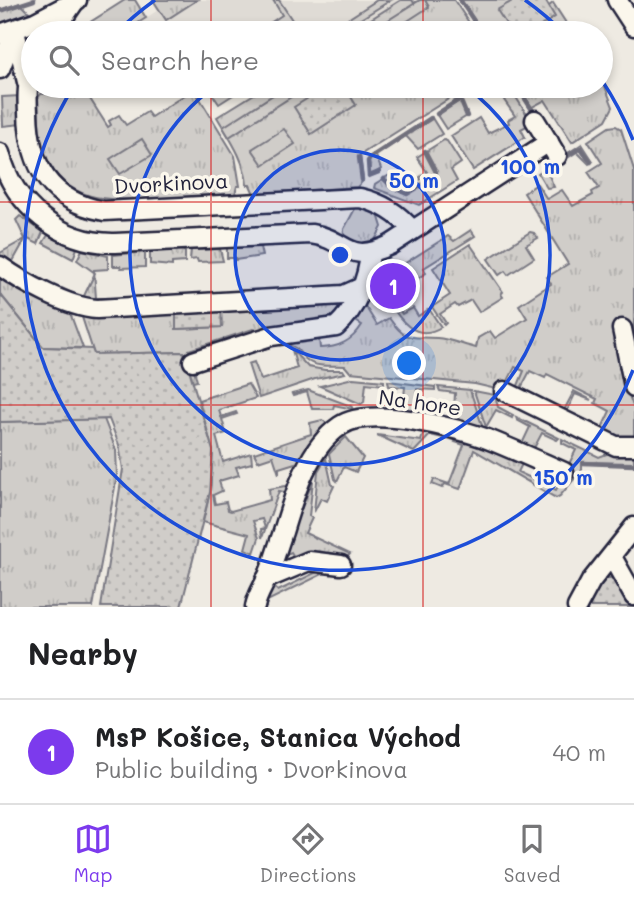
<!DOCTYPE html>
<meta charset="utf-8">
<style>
body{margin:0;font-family:Mali,sans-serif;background:#f2f2f2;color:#202124}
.you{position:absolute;left:410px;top:364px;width:24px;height:24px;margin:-18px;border:5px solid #fff;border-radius:50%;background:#1a73e8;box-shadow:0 0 0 10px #1a73e833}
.badge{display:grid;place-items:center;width:46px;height:46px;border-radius:50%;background:#7c3aed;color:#fff;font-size:23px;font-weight:700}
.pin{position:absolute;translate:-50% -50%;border:4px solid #fff;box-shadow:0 2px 7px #0006}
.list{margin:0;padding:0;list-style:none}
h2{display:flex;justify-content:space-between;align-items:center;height:91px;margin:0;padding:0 28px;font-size:30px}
h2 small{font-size:23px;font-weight:400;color:#757577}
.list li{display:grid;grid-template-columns:46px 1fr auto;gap:21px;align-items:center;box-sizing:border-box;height:105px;padding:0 28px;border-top:2px solid #e0e0e0}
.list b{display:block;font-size:26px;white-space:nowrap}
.list p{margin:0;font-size:23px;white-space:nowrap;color:#757577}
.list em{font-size:23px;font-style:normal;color:#757577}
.icon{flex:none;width:38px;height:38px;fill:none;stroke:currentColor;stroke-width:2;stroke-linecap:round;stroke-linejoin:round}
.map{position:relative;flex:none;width:634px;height:607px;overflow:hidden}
.search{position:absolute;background:#fff;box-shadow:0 4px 10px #0003;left:21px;right:21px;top:21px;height:77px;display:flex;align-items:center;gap:18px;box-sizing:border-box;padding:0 24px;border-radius:38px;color:#757577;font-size:26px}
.sheet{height:196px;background:#fff}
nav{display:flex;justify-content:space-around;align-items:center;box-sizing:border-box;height:98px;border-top:2px solid #e0e0e0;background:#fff;font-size:19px;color:#757577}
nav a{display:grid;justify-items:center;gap:4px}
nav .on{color:#7c3aed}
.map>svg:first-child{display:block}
.built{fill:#dfdbd5}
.grass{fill:url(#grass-tufts);stroke:#797882;stroke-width:2}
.park{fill:url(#park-dots);stroke:#797882;stroke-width:2}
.pitch{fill:#d0cdc9;stroke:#797882;stroke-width:2}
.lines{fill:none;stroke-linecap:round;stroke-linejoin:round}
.stream{stroke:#716f7c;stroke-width:4.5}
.minor-casing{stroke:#22223b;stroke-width:23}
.minor{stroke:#fbf7ec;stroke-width:18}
.grid{fill:none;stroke:#d62828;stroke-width:2;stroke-opacity:0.55}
.ring{fill:none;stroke:#1d4ed8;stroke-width:3.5}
.labels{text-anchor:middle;stroke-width:7;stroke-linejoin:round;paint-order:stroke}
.street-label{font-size:21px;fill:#22223b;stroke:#fbf7ec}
.centre{fill:#1d4ed8;stroke:#fbf7ec;stroke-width:3.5}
.ring-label{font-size:21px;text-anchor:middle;font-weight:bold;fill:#1d4ed8;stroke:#fbf7ec;stroke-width:7;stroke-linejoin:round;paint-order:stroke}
</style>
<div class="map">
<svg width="634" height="607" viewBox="0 0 634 607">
<defs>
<pattern id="grass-tufts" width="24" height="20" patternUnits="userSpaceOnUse" patternTransform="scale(1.75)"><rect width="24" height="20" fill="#d0cdc9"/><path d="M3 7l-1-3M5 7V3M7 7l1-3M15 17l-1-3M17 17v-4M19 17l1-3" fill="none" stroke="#b2b0ae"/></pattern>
<pattern id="park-dots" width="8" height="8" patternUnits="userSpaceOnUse" patternTransform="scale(1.75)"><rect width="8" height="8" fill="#d0cdc9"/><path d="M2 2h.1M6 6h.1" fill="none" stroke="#b2b0ae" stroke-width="1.8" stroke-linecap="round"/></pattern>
</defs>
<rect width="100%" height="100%" fill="#eeeae2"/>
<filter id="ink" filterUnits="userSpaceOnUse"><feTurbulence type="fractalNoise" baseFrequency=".0143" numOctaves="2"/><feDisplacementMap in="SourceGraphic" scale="14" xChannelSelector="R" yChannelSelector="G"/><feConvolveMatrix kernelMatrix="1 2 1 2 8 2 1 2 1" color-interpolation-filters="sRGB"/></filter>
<g filter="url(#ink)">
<!-- built -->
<polygon class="built" points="197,0 454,0 476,33 122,33 160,9 167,19"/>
<!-- grass -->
<g class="grass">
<polygon points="125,0 135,0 146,18 122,33 73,33"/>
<polygon points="153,0 197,0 166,20"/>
<polygon points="273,0 279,0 294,23 279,33 264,33 261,29 282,15"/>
<polygon points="377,0 391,0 338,33 334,28"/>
<polygon points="401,0 412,0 414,3 420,0 454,0 476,33 349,33"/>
<polygon points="461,0 547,0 546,2 549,6 553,3 566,23 550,33 483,33"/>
<polygon points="20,3 30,13 0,24 0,10"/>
<polygon points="601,76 613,107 606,120 572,142 545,100 532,107 537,115 518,86 601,86"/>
<polygon points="207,86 247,86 219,104"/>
<path d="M 267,86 L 469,86 L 360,155 L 363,181 L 357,187 L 254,194 L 250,185 L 247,185 C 245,160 230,139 217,117 Z"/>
<path d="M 194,89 L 235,156 L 240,186 L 237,186 L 235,194 C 210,196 184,197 159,198 C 115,200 67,206 46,157 C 38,139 39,118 38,98 L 41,94 L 85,91 L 108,127 L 111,125 L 109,121 L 119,115 L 126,125 L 147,112 L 151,117 Z"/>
<polygon points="514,94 532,123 521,129 525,137 473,170 451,136 479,118 488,133 509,123 508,120 515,116 504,100"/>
<polygon points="20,96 21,124 3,126 2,97"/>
<polygon points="461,100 467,116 446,129 437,115"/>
<polygon points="432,118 442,134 418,149 406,136 376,156 381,169 370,176 369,162 374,155"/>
<path d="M 616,126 L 621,129 L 634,170 L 634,349 L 619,351 L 619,368 L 634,409 L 634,440 L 614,439 L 562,414 L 574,391 L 591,400 L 575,394 L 567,411 L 602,428 L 610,411 L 595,403 L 597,399 L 547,374 L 545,378 L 530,371 L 521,388 L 558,406 L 555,410 L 517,388 L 524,371 L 515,367 L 506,385 L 496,389 L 475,384 L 350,372 L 345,366 C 334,365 317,368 308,361 C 299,356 301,348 290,346 L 288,341 L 319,338 L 320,348 C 339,348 352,341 362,325 L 352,319 L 370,287 L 372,290 L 365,306 L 377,325 L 389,318 C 407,343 410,336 437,338 C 450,339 463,345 476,348 L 478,338 L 490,331 L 495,338 L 527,318 L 519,305 L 551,284 L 547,277 L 568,264 L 524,193 L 537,184 L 547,199 L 562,190 L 573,206 L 593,195 L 592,192 L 599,188 L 588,172 L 602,163 L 588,141 L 609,127 Z"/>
<polygon points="444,140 447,141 461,163 451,170 457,181 419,205 374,188 375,184 391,174 401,189 421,179 420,177 427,172 417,157"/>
<polygon points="582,144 593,161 589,164 577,152 547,171 554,187 547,188 538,173"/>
<polygon points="363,206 378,214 382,227 374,242 367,246 343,240 344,229 356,207"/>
<polygon points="20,216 43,232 38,244 26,238 12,263 24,270 21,276 0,261 0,253 25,239 16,220"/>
<polygon points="471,230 475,236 424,268 426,273 402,288 394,276 382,283 380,279 448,236 454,241"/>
<polygon points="530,232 534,233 538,238 526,245 534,258 508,275 505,271 499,275 488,259"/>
<polygon points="48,235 77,248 73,259 43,243"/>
<polygon points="470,244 503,292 501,294 503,297 479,312 471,300 458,307 455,304 440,314 446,323 444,325 432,307 450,295 433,268"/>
<polygon points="260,247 262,256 235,260 235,258 227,258 227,248"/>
<polygon points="220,249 223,261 198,262 197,259 190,260 191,250"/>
<polygon points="82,250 108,256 108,269 94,270 96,298 109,298 110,304 59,294 62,288 83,298 95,273 77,260"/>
<polygon points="182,250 185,252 185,262 172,263 172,266 150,264 150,252"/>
<polygon points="143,252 145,254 145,267 121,268 120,266 113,266 113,255"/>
<polygon points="0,270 64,305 62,309 70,313 83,348 43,347 0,294"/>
<path d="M 391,297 L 402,314 L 413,308 L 418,316 L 429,309 L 441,327 C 415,343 399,319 387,299 Z"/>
<polygon points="347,299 334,322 263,331 253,329 189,350 197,381 193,382 184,352 94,354 80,311 165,310 166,315 176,314 177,329 221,327 221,307 244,305 245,310 254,310 254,304"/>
<polygon points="292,350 308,367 325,370 343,370 345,373 315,379 259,398 248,364 254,362 261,380 297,368"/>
<polygon points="353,378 384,381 384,385 366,383 364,402 361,404 320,386"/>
<polygon points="388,381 435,387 435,390 417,389 415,407 410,413 406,412 403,406 405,387 389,386"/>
<polygon points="248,384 256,398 219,410 221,417 236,412 237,414 222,419 226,433 216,436 223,462 251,453 252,463 236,467 239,475 219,481 222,491 213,495 215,504 226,502 228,510 231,511 270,500 269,489 285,486 290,491 289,493 279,491 262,538 261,529 265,528 262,519 253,521 259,538 254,553 245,549 249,534 203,522 210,492 213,451 199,400"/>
<polygon points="438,387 470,390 483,428 475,428 457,420 454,411 455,393 440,391"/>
<polygon points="308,390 351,406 355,410 354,413 353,409 334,405 333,409 312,409 307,392 293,396 292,394"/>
<polygon points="474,391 495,395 498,407 513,415 512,418 496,410 486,427"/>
<polygon points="516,417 559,438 557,440 542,433 532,452 521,446 530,427 517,420"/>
<polygon points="104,419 116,450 117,476 93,607 0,607 0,422"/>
<polygon points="322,420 330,425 307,449 296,467 295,463 279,468 279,474 273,456 258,461 254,453 311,434 310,423"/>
<polygon points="424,431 443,434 443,438 430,435 414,452 377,435 421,441"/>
<polygon points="346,437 363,458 356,472 344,467 337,481 335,479 329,454"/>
<polygon points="458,438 523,462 518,472 556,490 576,450 562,443 562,439 599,457 612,452 634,454 634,463 582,462 582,470 560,496 556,498 474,450 460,489 445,484 442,488 432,484 434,479 449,484 464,445 455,442"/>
<polygon points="326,458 332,485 334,486 327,501 321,498 314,512 318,471"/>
<polygon points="313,481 309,516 312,518 305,533 350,554 343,562 296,560 291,552 281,557 285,547 288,548 296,521"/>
<polygon points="312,566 331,570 265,602 266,607 262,607 271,584 278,591 317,572"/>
</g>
<!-- park -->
<g class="park">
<polygon points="514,0 545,0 555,17 530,33 512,33 497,10"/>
<polygon points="327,86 344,86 356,105 311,134 294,107"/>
<polygon points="0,294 43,347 92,349 94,354 184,352 213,451 210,492 181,607 101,607 123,469 119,445 109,419 0,422"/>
<polygon points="221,307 222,327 176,329 176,309"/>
<polygon points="613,577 630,595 634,607 584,607 599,581"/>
</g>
<!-- pitch -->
<g class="pitch">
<polygon points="420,0 425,0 429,7 389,33 368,33"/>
<polygon points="287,86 308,86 229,137 223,127"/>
<polygon points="284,129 295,144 263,165 252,149"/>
<polygon points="142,139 152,155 120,174 110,159"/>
</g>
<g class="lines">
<!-- stream -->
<g class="stream">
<polyline points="460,0 482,33"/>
<polyline points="0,11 34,0"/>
<polyline points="517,86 534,113"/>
<polyline points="460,99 467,116"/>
<polyline points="437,114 480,86"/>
<polyline points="359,157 362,180"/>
<polyline points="563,157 581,148 591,162"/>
<polyline points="379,172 369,176 368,161 371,157 431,118"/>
<polyline points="384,179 392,187 407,194 435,177 436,172 425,151"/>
<polyline points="583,463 634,465"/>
</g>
<!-- minor casing -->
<g class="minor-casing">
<g id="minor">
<polyline points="617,0 634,26"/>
<polyline points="15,31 27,82"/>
<polyline points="53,33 73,4"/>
<polyline points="0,34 35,22 77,0"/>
<path d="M 33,68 C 27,83 27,96 28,112 C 29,165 49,201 104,211 L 360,198 C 382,203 398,213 412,230"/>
<polyline points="0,69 15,31"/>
<polyline points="535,120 557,156"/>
<path d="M 0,153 C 13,205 61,244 115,243 L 311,234 C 348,239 346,266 390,245 L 549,142"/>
<path d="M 0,266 C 24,283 67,307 97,309 L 344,295 L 362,287"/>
<polyline points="622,329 634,387"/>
<path d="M 193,361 L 271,336 L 336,327 C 356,309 368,279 370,253"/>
<polyline points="504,391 616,446 634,446"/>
<polyline points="612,557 634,596"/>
<polyline points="266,579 309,561 341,565"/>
<path d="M 255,607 C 257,594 265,585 269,573 C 274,560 278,546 283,532 C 294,496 307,449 340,426 C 369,405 459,428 490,440 C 515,450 539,461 564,472"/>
<polyline points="577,607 591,581 634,527"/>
</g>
</g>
<!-- minor -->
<use href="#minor" class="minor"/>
</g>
</g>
<!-- grid -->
<path class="grid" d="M 211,0 L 211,33M 423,0 L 423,33M 211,86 L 211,607M 423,86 L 423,607M 0,202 L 634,202M 0,405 L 634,405"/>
<!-- distance rings -->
<circle cx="340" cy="255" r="105" fill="#1d4ed8" fill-opacity=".12"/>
<g class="ring">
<circle cx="340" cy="255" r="105"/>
<path d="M465 86A210 210 0 1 1 215 86"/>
<path d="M633 370A315 315 0 1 1 74 86M117 32A315 315 0 0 1 155 0M525 0A315 315 0 0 1 563 32M601 79A315 315 0 0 1 633 140"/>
</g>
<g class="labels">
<!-- street labels -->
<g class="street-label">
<text transform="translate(171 184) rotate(-3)" y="7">Dvorkinova</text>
<text transform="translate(420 403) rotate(8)" y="7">Na hore</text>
</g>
</g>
<circle cx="340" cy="255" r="10" class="centre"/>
<g class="ring-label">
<text x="530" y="174">100 m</text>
<text x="414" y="188">50 m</text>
<text x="563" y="485">150 m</text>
</g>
</svg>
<div class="you"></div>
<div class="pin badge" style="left:393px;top:286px">1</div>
<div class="search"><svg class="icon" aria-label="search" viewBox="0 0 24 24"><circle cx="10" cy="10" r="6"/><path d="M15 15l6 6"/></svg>Search here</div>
</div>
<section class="sheet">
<h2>Nearby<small></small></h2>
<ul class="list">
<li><span class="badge">1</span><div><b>MsP Košice, Stanica Východ</b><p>Public building · Dvorkinova</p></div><em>40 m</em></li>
</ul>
</section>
<nav>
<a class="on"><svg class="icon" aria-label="map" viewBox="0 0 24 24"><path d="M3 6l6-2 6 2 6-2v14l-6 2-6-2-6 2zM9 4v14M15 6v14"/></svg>Map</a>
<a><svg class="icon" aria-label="directions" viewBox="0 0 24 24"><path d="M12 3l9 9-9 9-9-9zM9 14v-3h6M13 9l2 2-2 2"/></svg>Directions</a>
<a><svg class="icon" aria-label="saved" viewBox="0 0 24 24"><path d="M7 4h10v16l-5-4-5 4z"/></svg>Saved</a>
</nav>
